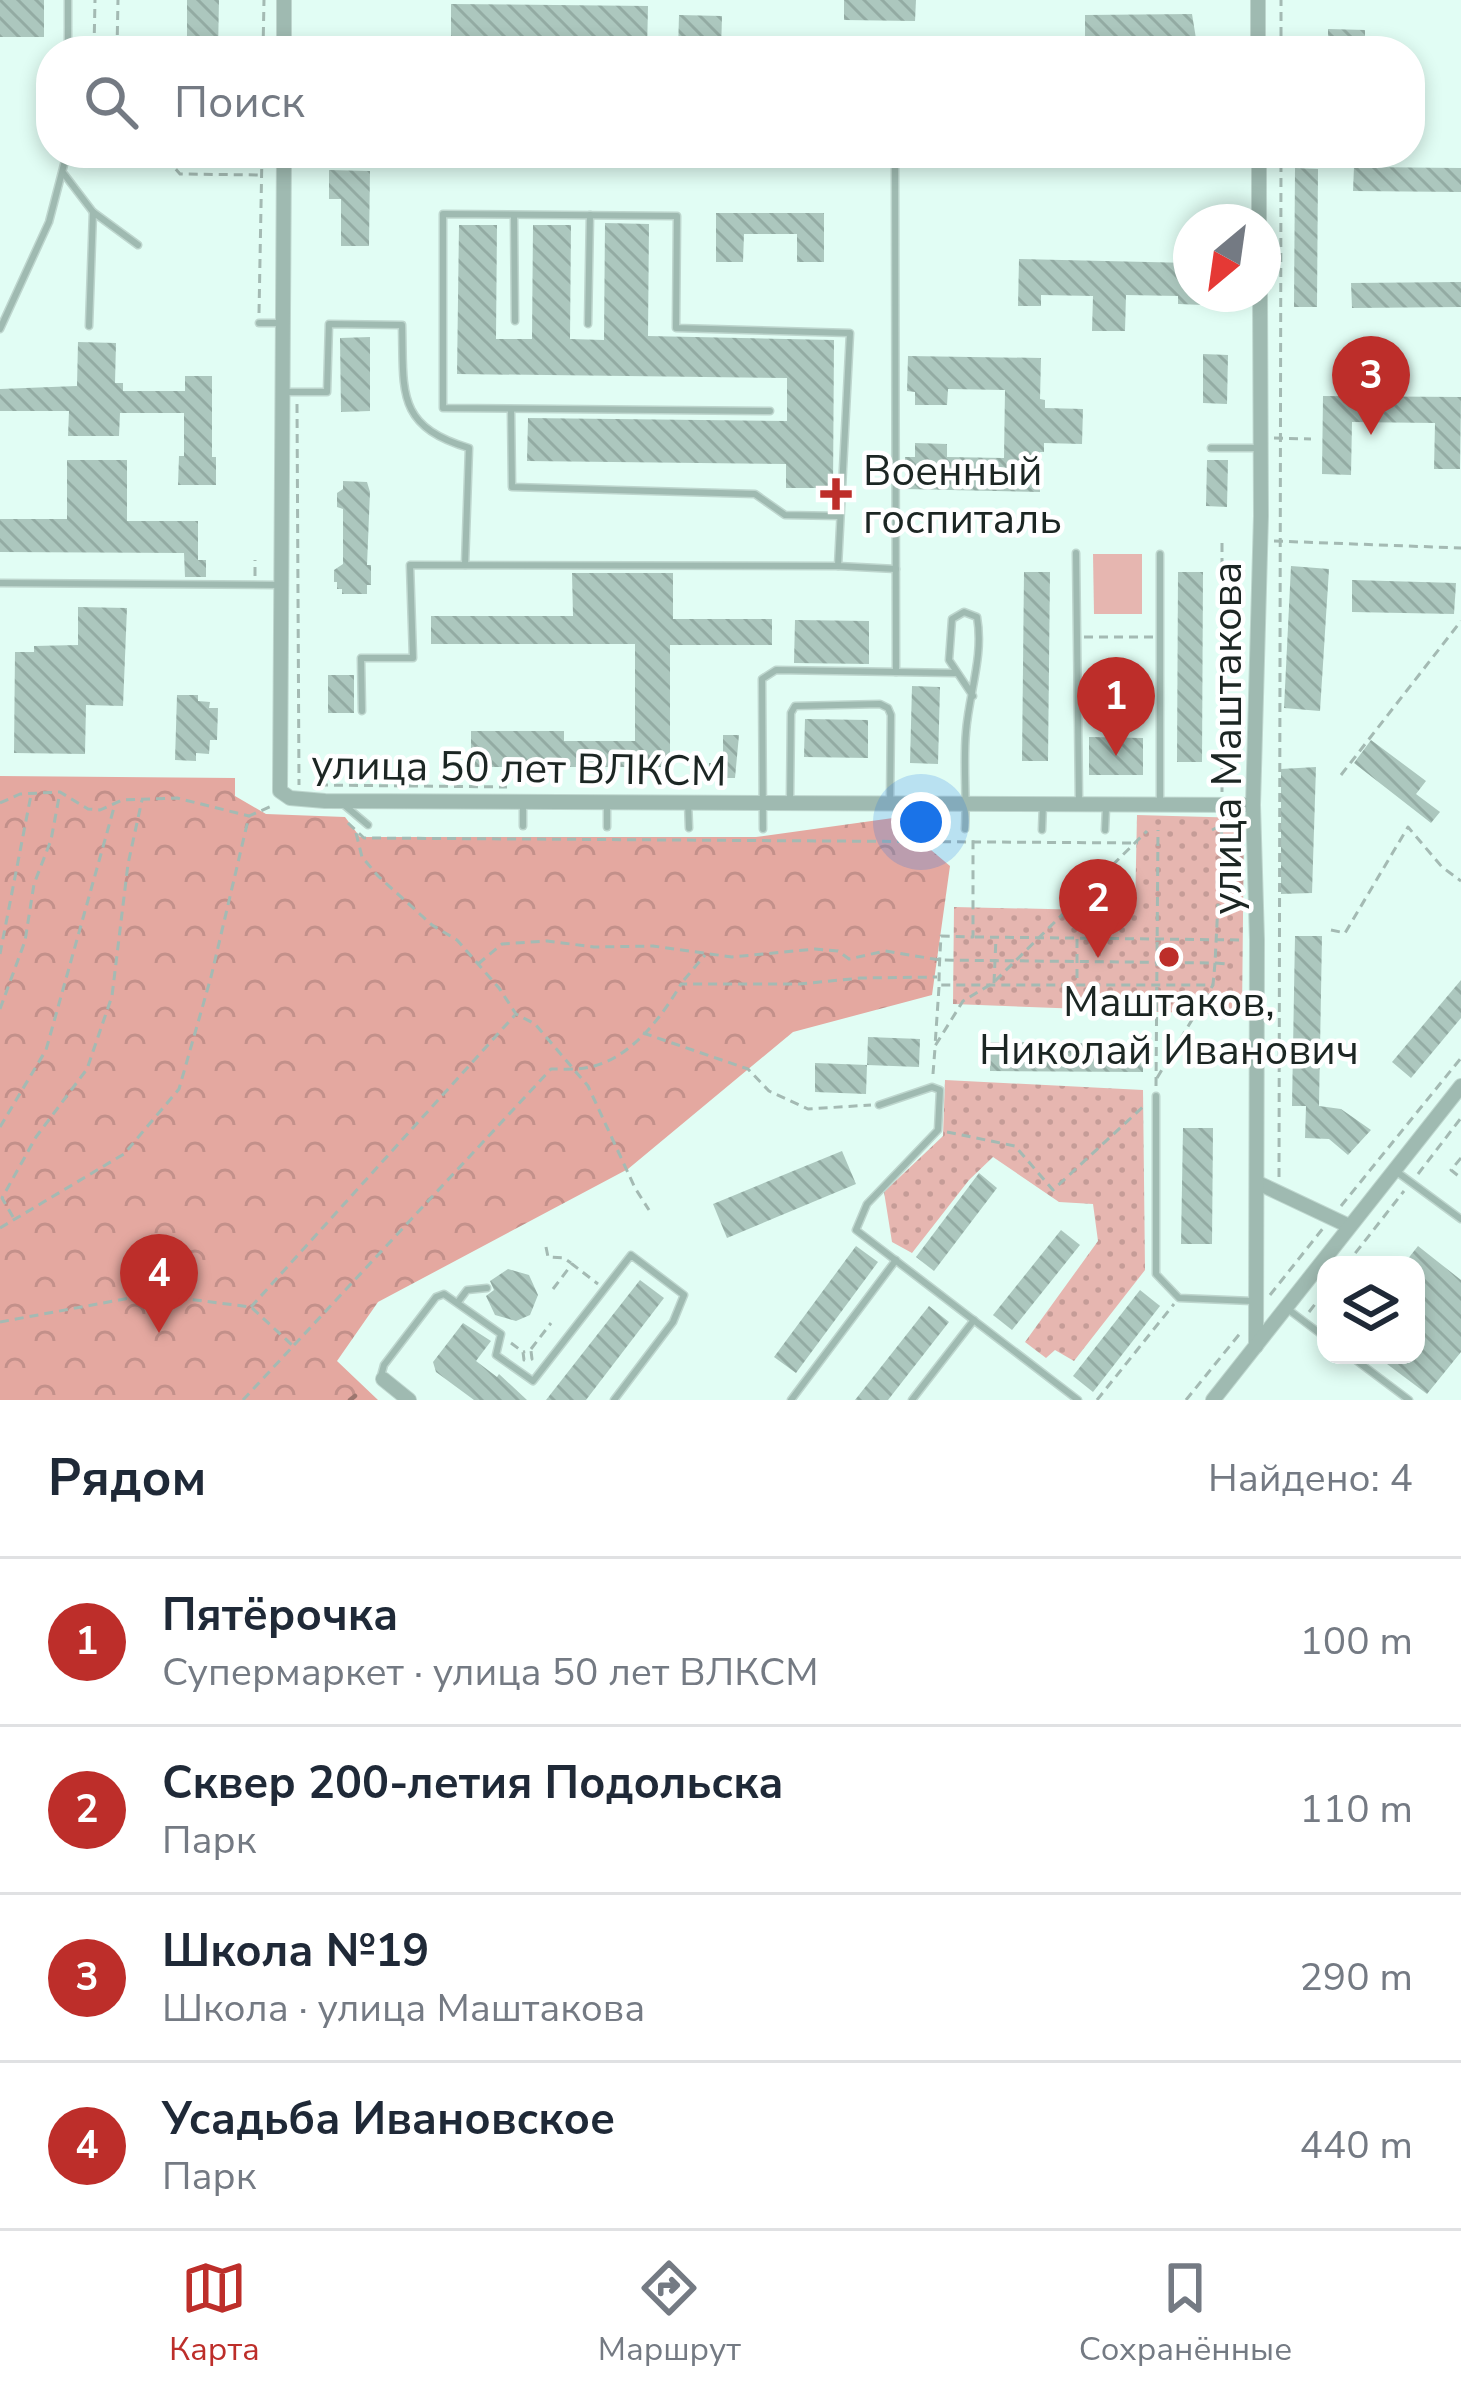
<!DOCTYPE html>
<html lang="ru">
<meta charset="utf-8">
<style>
body{margin:0;font-family:"Nunito Sans",sans-serif;background:#f2f2f3;color:#1f2937}
.controls{position:absolute;right:36px;bottom:36px;display:grid;overflow:hidden;border-radius:24px;box-shadow:0 6px 18px #0003}
.controls button{width:108px;height:108px;display:grid;place-items:center;padding:0;border:0;border-bottom:3px solid #e0e1e3;background:#fff;color:#1f2937;font:60px sans-serif}
.compass{position:absolute;left:1173px;top:204px;width:108px;height:108px;border-radius:50%;background:#fff;box-shadow:0 6px 18px #0003;rotate:209deg}
.you{position:absolute;left:921px;top:822px;width:42px;height:42px;margin:-30px;border:9px solid #fff;border-radius:50%;background:#1a73e8;box-shadow:0 0 0 18px #1a73e833}
.badge{display:grid;place-items:center;width:78px;height:78px;border-radius:50%;background:#bd2e2a;color:#fff;font-size:39px;font-weight:700}
.pin{position:absolute;translate:-50% -99px;filter:drop-shadow(0 3px 6px #0008)}
.pin::after{content:'';position:absolute;top:63px;width:42px;height:36px;background:inherit;clip-path:polygon(0 0,100% 0,50% 100%)}
.list{margin:0;padding:0;list-style:none}
h2{display:flex;justify-content:space-between;align-items:center;height:156px;margin:0;padding:0 48px;font-size:51px}
h2 small{font-size:39px;font-weight:400;color:#747a83}
.list li{display:grid;grid-template-columns:78px 1fr auto;gap:36px;align-items:center;box-sizing:border-box;height:168px;padding:0 48px;border-top:3px solid #e0e1e3}
.list b{display:block;font-size:45px;white-space:nowrap}
.list p{margin:0;font-size:39px;white-space:nowrap;color:#747a83}
.list em{font-size:39px;font-style:normal;color:#747a83}
.icon{flex:none;width:66px;height:66px;fill:none;stroke:currentColor;stroke-width:2;stroke-linecap:round;stroke-linejoin:round}
.map{position:relative;flex:none;width:1461px;height:1400px;overflow:hidden}
.search{position:absolute;background:#fff;box-shadow:0 6px 18px #0003;left:36px;right:36px;top:36px;height:132px;display:flex;align-items:center;gap:30px;box-sizing:border-box;padding:0 42px;border-radius:48px;color:#747a83;font-size:45px}
.sheet{height:828px;background:#fff}
nav{display:flex;justify-content:space-around;align-items:center;box-sizing:border-box;height:168px;border-top:3px solid #e0e1e3;background:#fff;font-size:33px;color:#747a83}
nav a{display:grid;justify-items:center;gap:6px}
nav .on{color:#bd2e2a}
.map>svg:first-child{display:block}
.grass{fill:url(#grass-dots)}
.forest{fill:url(#forest-crowns)}
.pitch{fill:#e6b6b0}
.lines{fill:none;stroke-linecap:round;stroke-linejoin:round}
.stream{stroke:#9c766f;stroke-width:4.5}
.building{fill:url(#building-back-hatch)}
.service-casing{stroke:#bed6ce;stroke-width:9}
.minor-casing{stroke:#bed6ce;stroke-width:16}
.path{stroke:#a4bab3;stroke-width:3;stroke-dasharray:9 6;stroke-linecap:butt}
.service{stroke:#9fbab1;stroke-width:6}
.minor{stroke:#9fbab1;stroke-width:14}
.poi-dot{fill:#bd2e2a;stroke:#fff;stroke-width:4.5}
.labels{text-anchor:middle;stroke-width:9;stroke-linejoin:round;paint-order:stroke}
.poi-label{font-size:42px;fill:#1c2623;stroke:#fff;text-anchor:start}
.street-label{font-size:42px;fill:#1c2623;stroke:#fff}
</style>
<div class="map">
<svg width="1461" height="1400" viewBox="0 0 1461 1400">
<defs>
<pattern id="grass-dots" width="8" height="8" patternUnits="userSpaceOnUse" patternTransform="scale(3)"><rect width="8" height="8" fill="#e6b6b0"/><path d="M2 2h.1M6 6h.1" fill="none" stroke="#c59c97" stroke-width="1.8" stroke-linecap="round"/></pattern>
<pattern id="forest-crowns" width="20" height="18" patternUnits="userSpaceOnUse" patternTransform="scale(3)"><rect width="20" height="18" fill="#e4a8a0"/><path d="M2 6a3 3 0 1 1 6 0M12 15a3 3 0 1 1 6 0" fill="none" stroke="#c3908a"/></pattern>
<pattern id="building-back-hatch" width="6" height="6" patternUnits="userSpaceOnUse" patternTransform="scale(3)"><rect width="6" height="6" fill="#acc7be"/><path d="M-1 5l2 2M0 0l6 6M5-1l2 2" fill="none" stroke="#93aba3"/></pattern>
</defs>
<rect width="100%" height="100%" fill="#e1fdf4"/>
<!-- grass -->
<g class="grass">
<polygon points="1137,815 1244,818 1242,1015 953,1004 954,907 1135,911"/>
<polygon points="945,1080 1143,1090 1145,1270 1074,1361 1055,1350 1046,1358 1025,1342 1098,1241 1093,1204 1059,1202 993,1157 969,1180 912,1253 892,1242 884,1192 943,1136"/>
</g>
<!-- forest -->
<polygon class="forest" points="0,776 235,778 235,796 266,814 345,817 360,837 756,837 893,818 950,866 932,995 793,1032 628,1169 378,1302 337,1361 378,1400 0,1400"/>
<!-- pitch -->
<polygon class="pitch" points="1093,554 1142,554 1142,614 1094,614"/>
<g class="lines">
<!-- stream -->
<polyline class="stream" points="350,1400 355,1396"/>
</g>
<!-- building -->
<g class="building">
<rect x="0" y="0" width="44" height="37"/>
<polygon points="187,0 219,0 218,51 187,51"/>
<polygon points="844,0 916,0 915,21 844,20"/>
<polygon points="451,4 648,6 647,51 451,51"/>
<polygon points="1192,14 1198,51 1179,51 1179,42 1085,42 1085,15"/>
<polygon points="679,15 722,16 721,51 678,51"/>
<polygon points="1328,29 1365,30 1365,51 1328,51"/>
<polygon points="1009,153 1127,153 1127,165 1009,163"/>
<polygon points="1354,167 1461,168 1461,192 1353,191"/>
<polygon points="1295,168 1318,169 1317,307 1294,307"/>
<polygon points="329,170 370,171 369,246 341,246 341,199 329,199"/>
<polygon points="716,213 824,213 824,262 797,262 797,234 744,234 743,262 716,262"/>
<polygon points="605,223 649,224 648,336 834,340 833,488 786,488 786,464 527,461 528,418 787,421 787,378 457,374 459,225 497,225 496,339 532,339 533,225 571,225 570,339 604,340"/>
<polygon points="1019,259 1191,263 1191,294 1203,294 1203,305 1178,304 1178,296 1126,295 1125,331 1092,331 1093,296 1041,295 1041,306 1018,306"/>
<polygon points="1461,282 1461,307 1352,308 1351,283"/>
<polygon points="370,337 370,411 341,412 340,338"/>
<polygon points="78,342 116,343 115,383 123,383 123,391 185,391 185,376 212,376 212,457 216,457 216,485 178,485 179,456 184,456 184,413 120,413 119,436 68,436 69,411 0,411 0,389 77,386"/>
<polygon points="1203,354 1228,355 1227,404 1203,403"/>
<polygon points="908,356 1041,358 1040,399 1045,400 1045,408 1083,409 1082,444 1044,443 1044,452 1040,452 1040,492 905,489 905,457 915,457 915,443 947,444 947,457 1004,458 1005,390 948,389 947,405 915,405 915,392 907,391"/>
<polygon points="1323,396 1461,397 1460,469 1434,469 1435,423 1352,422 1351,475 1322,474"/>
<polygon points="67,460 127,460 127,521 198,521 198,560 206,560 206,577 185,577 184,553 0,552 0,519 67,519"/>
<polygon points="1207,460 1228,460 1227,507 1206,506"/>
<polygon points="343,481 367,482 370,492 367,565 371,565 371,585 367,585 367,594 342,594 342,589 337,589 337,582 334,582 334,570 343,564 343,509 337,507 337,493 343,489"/>
<polygon points="1291,566 1329,569 1320,711 1284,708"/>
<polygon points="1024,572 1050,572 1048,761 1022,761"/>
<polygon points="1178,572 1203,572 1202,762 1177,762"/>
<polygon points="572,573 673,573 673,619 772,619 772,645 670,645 670,767 471,767 471,731 564,731 564,741 635,741 635,644 431,644 431,616 573,616"/>
<polygon points="1352,580 1456,583 1454,614 1352,612"/>
<polygon points="78,607 127,608 123,706 86,705 85,754 14,753 15,652 34,652 34,646 78,645"/>
<polygon points="795,620 869,621 869,664 794,663"/>
<rect x="328" y="675" width="26" height="38"/>
<polygon points="912,686 940,687 938,764 910,763"/>
<polygon points="177,695 198,695 198,701 210,702 209,708 218,708 217,740 210,740 209,754 196,753 196,761 175,760"/>
<polygon points="805,719 868,720 868,758 804,757"/>
<polygon points="723,735 739,735 735,778 709,778 709,763 723,763"/>
<polygon points="1089,737 1143,738 1143,775 1089,775"/>
<polygon points="1371,740 1426,781 1416,794 1440,812 1431,823 1354,763"/>
<polygon points="1316,767 1312,893 1281,894 1281,769"/>
<polygon points="1295,936 1322,936 1319,1106 1341,1109 1371,1130 1348,1155 1329,1139 1305,1138 1306,1106 1292,1106"/>
<polygon points="1461,980 1461,1018 1411,1078 1392,1062"/>
<polygon points="868,1037 920,1039 919,1067 867,1065"/>
<polygon points="990,1042 1143,1044 1143,1072 990,1071"/>
<polygon points="815,1063 867,1065 866,1094 815,1092"/>
<polygon points="1183,1128 1213,1128 1212,1244 1181,1244"/>
<polygon points="842,1151 856,1184 727,1238 713,1204"/>
<polygon points="979,1173 997,1188 934,1271 916,1257"/>
<polygon points="1061,1230 1080,1245 1012,1330 993,1315"/>
<polygon points="856,1246 878,1262 796,1373 774,1357"/>
<polygon points="1418,1246 1461,1280 1461,1352 1427,1394 1375,1355 1416,1355 1416,1265 1403,1265"/>
<polygon points="508,1269 529,1275 538,1295 530,1315 516,1321 495,1315 486,1296 494,1290 490,1281"/>
<polygon points="640,1280 664,1298 586,1400 546,1400"/>
<polygon points="1140,1290 1160,1306 1093,1392 1073,1376"/>
<polygon points="929,1306 949,1322 888,1400 855,1400"/>
<polygon points="463,1323 491,1341 476,1361 497,1377 499,1374 527,1400 474,1400 436,1372 433,1362"/>
</g>
<g class="lines">
<!-- service casing -->
<g class="service-casing">
<g id="service">
<polyline points="68,0 68,51"/>
<polyline points="64,174 93,212"/>
<polyline points="514,216 515,321"/>
<polyline points="259,323 280,323"/>
<polyline points="588,324 590,215"/>
<polyline points="89,326 93,212 138,245"/>
<polyline points="0,329 49,222 67,153"/>
<path d="M 286,392 L 327,392 L 329,324 L 402,325 C 404,391 395,426 469,448 L 465,565"/>
<polyline points="511,409 512,487 755,494 785,515 840,516"/>
<polyline points="770,411 443,408 443,214 677,216 676,328 850,333 838,566 896,569"/>
<polyline points="1211,448 1257,448"/>
<polyline points="1076,553 1079,801"/>
<polyline points="1160,554 1160,801"/>
<polyline points="0,583 278,585"/>
<polyline points="896,672 955,673"/>
<polyline points="362,711 361,658 413,658 410,565 838,566"/>
<polyline points="790,799 791,713 795,706 880,704 888,708 891,715 890,804"/>
<polyline points="688,802 689,828"/>
<polyline points="343,804 368,825"/>
<polyline points="523,826 523,806"/>
<polyline points="607,827 607,802"/>
<polyline points="763,829 762,679 776,670 896,672 895,153"/>
<path d="M 965,829 C 967,797 963,764 966,732 C 969,693 984,656 977,617 L 964,612 L 952,619 L 949,660 L 973,696"/>
<polyline points="1042,830 1043,804"/>
<polyline points="1105,830 1106,808"/>
<polyline points="1156,1096 1156,1274 1179,1298 1252,1301"/>
<polyline points="879,1105 932,1087 940,1090 938,1130 867,1204 856,1230 1078,1400"/>
<polyline points="1397,1172 1461,1219"/>
<polyline points="458,1302 467,1290 487,1288"/>
<polyline points="1289,1310 1326,1338"/>
<polyline points="1349,1355 1409,1400"/>
<polyline points="381,1376 384,1365 436,1297 444,1294 501,1334 496,1355 533,1381 631,1255 684,1295 673,1322 614,1400"/>
<polyline points="791,1400 896,1260"/>
<polyline points="912,1400 974,1320"/>
</g>
</g>
<!-- minor casing -->
<g class="minor-casing">
<g id="minor">
<polyline points="284,0 284,51"/>
<polyline points="1258,0 1258,51"/>
<polyline points="284,153 280,791 290,798 325,801 1253,805"/>
<polyline points="1259,153 1259,222"/>
<polyline points="1258,1183 1349,1226"/>
<polyline points="1256,1346 1257,940 1253,805 1261,516 1260,294"/>
<polyline points="383,1379 409,1400"/>
<polyline points="1213,1400 1461,1086"/>
</g>
</g>
<!-- path -->
<g class="path">
<polyline points="94,48 95,0"/>
<polyline points="77,50 135,51"/>
<polyline points="117,50 118,0"/>
<polyline points="263,51 264,0"/>
<polyline points="1281,51 1281,0"/>
<polyline points="166,158 180,174 260,175"/>
<polyline points="259,313 262,153"/>
<polyline points="297,404 299,785"/>
<polyline points="1274,438 1311,439"/>
<polyline points="1274,541 1461,548"/>
<polyline points="255,576 255,560"/>
<polyline points="1084,637 1153,637"/>
<polyline points="1341,775 1461,621"/>
<polyline points="319,785 507,787"/>
<polyline points="1222,792 1222,542"/>
<polyline points="0,803 20,794 60,792 88,809 100,810 122,800 177,798 249,816"/>
<polyline points="348,823 364,838 1138,843"/>
<polyline points="1212,830 1222,825 1215,963 1227,964"/>
<polyline points="356,833 362,857 378,876 432,925 457,940 499,988 516,1014 535,1024 588,1086 635,1188 649,1210"/>
<polyline points="1331,930 1345,933 1408,827 1442,867 1461,881"/>
<polyline points="975,937 1242,940"/>
<polyline points="1077,939 1077,983"/>
<polyline points="0,954 31,795"/>
<path d="M 478,964 L 502,944 L 547,941 L 594,947 L 653,946 L 732,957 L 815,949 L 838,951 L 849,959 L 885,951 L 940,960 L 1215,963 L 1213,985 L 939,985 C 939,969 940,953 941,936 L 973,937 L 973,837"/>
<polyline points="684,980 705,955"/>
<polyline points="994,983 996,938"/>
<polyline points="939,987 935,1046 963,1001 993,983 1147,831"/>
<polyline points="0,1009 25,941 34,884 51,840 60,792"/>
<polyline points="643,1033 748,1069 769,1091 808,1109 871,1105"/>
<polyline points="933,1074 935,1048"/>
<polyline points="1157,1078 1213,985"/>
<polyline points="1156,1086 1158,830"/>
<polyline points="0,1127 46,1050 115,804"/>
<polyline points="947,1132 1015,1146 1053,1190 1146,1104"/>
<polyline points="1461,1158 1451,1170 1461,1178"/>
<polyline points="1418,1174 1461,1118"/>
<polyline points="1279,1177 1281,153"/>
<polyline points="1341,1206 1461,1058"/>
<polyline points="13,1217 2,1198 36,1137 87,1069 112,996 128,864 142,800"/>
<polyline points="0,1228 124,1154 179,1089 211,977 249,816 274,805"/>
<polyline points="546,1247 548,1257 564,1258 571,1263"/>
<polyline points="1346,1265 1404,1191"/>
<polyline points="553,1289 572,1264 598,1284"/>
<polyline points="1270,1295 1324,1227"/>
<polyline points="251,1307 515,1015"/>
<polyline points="1309,1312 1326,1290"/>
<polyline points="0,1322 130,1298 187,1299 251,1307 292,1345"/>
<polyline points="511,1343 523,1352 524,1360 532,1359 531,1351 523,1352"/>
<polyline points="531,1349 551,1323"/>
<path d="M 243,1400 L 551,1069 C 563,1069 577,1070 590,1067 C 630,1059 662,1017 681,984 L 799,984 L 861,978 L 937,977"/>
<polyline points="1097,1400 1174,1304"/>
<polyline points="1186,1400 1242,1331"/>
</g>
<!-- service -->
<use href="#service" class="service"/>
<!-- minor -->
<use href="#minor" class="minor"/>
</g>
<!-- markers -->
<g class="poi-dot">
<path d="M830 476h12v12h12v12h-12v12h-12v-12h-12v-12h12z"/>
<circle cx="1169" cy="957" r="12"/>
</g>
<g class="labels">
<!-- poi labels -->
<g class="poi-label">
<text x="863" y="485">Военный<tspan x="863" dy="48">госпиталь</tspan></text>
<text x="1169" y="1016" text-anchor="middle">Маштаков,<tspan x="1169" dy="48">Николай Иванович</tspan></text>
</g>
<!-- street labels -->
<g class="street-label">
<text transform="translate(1226 738) rotate(-90)" y="15">улица Маштакова</text>
<text transform="translate(519 767) rotate(1)" y="15">улица 50 лет ВЛКСМ</text>
</g>
</g>
</svg>
<div class="controls">
<button><svg class="icon" aria-label="layers" viewBox="0 0 24 24"><path d="M12 4l9 5-9 5-9-5zM3 14l9 5 9-5"/></svg></button>
</div>
<svg class="compass" viewBox="-18 -18 36 36"><path d="M0-13l5 13h-10z" fill="#e53935"/><path d="M0 13l5-13h-10z" fill="#747a83"/></svg>
<div class="you"></div>
<div class="pin badge" style="left:1116px;top:756px">1</div>
<div class="pin badge" style="left:1098px;top:958px">2</div>
<div class="pin badge" style="left:1371px;top:435px">3</div>
<div class="pin badge" style="left:159px;top:1333px">4</div>
<div class="search"><svg class="icon" aria-label="search" viewBox="0 0 24 24"><circle cx="10" cy="10" r="6"/><path d="M15 15l6 6"/></svg>Поиск</div>
</div>
<section class="sheet">
<h2>Рядом<small>Найдено: 4</small></h2>
<ul class="list">
<li><span class="badge">1</span><div><b>Пятёрочка</b><p>Супермаркет · улица 50 лет ВЛКСМ</p></div><em>100 m</em></li>
<li><span class="badge">2</span><div><b>Сквер 200-летия Подольска</b><p>Парк</p></div><em>110 m</em></li>
<li><span class="badge">3</span><div><b>Школа №19</b><p>Школа · улица Маштакова</p></div><em>290 m</em></li>
<li><span class="badge">4</span><div><b>Усадьба Ивановское</b><p>Парк</p></div><em>440 m</em></li>
</ul>
</section>
<nav>
<a class="on"><svg class="icon" aria-label="map" viewBox="0 0 24 24"><path d="M3 6l6-2 6 2 6-2v14l-6 2-6-2-6 2zM9 4v14M15 6v14"/></svg>Карта</a>
<a><svg class="icon" aria-label="directions" viewBox="0 0 24 24"><path d="M12 3l9 9-9 9-9-9zM9 14v-3h6M13 9l2 2-2 2"/></svg>Маршрут</a>
<a><svg class="icon" aria-label="saved" viewBox="0 0 24 24"><path d="M7 4h10v16l-5-4-5 4z"/></svg>Сохранённые</a>
</nav>
